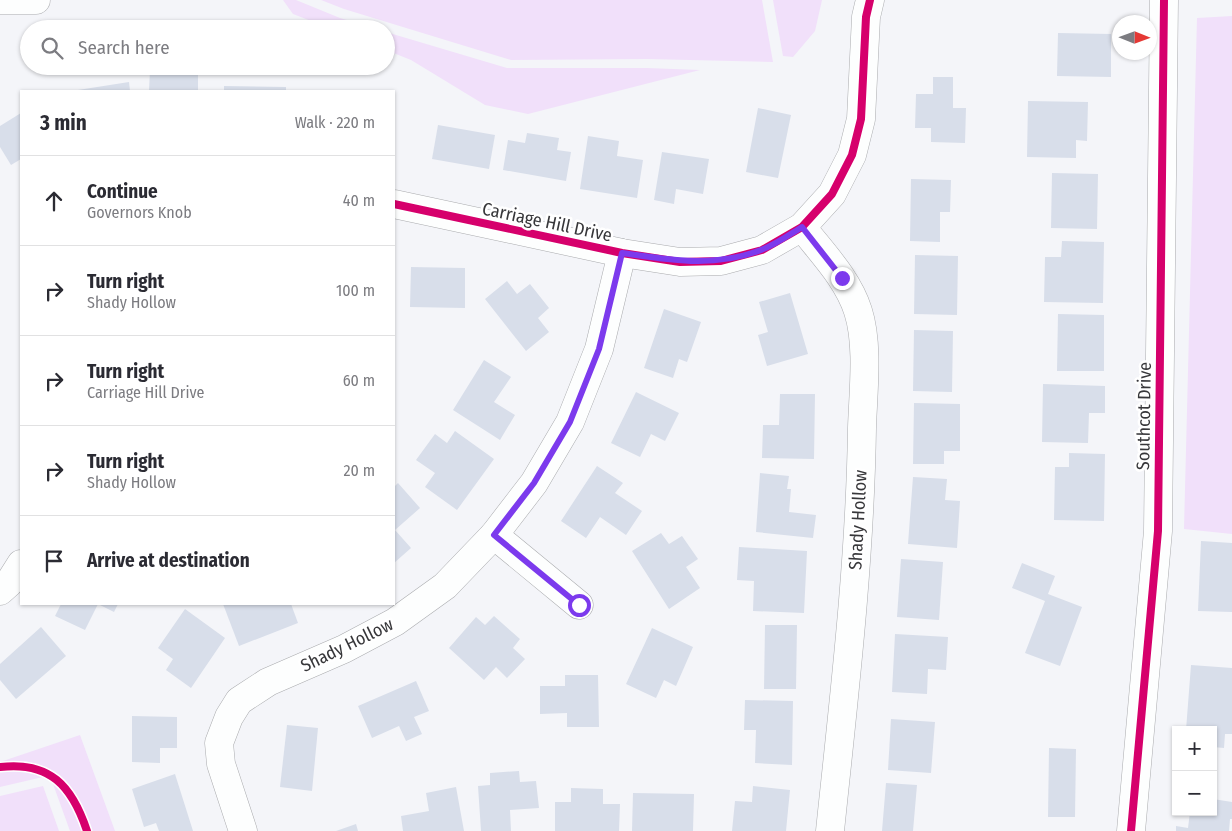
<!DOCTYPE html>
<meta charset="utf-8">
<style>
body{margin:0;font-family:"Fira Sans Condensed",sans-serif;background:#f2f2f3;color:#2b2b33}
.controls{position:absolute;right:15px;bottom:15px;display:grid;overflow:hidden;border-radius:0px;box-shadow:0 1px 4px #0004}
.controls button{width:45px;height:45px;display:grid;place-items:center;padding:0;border:0;border-bottom:1px solid #e1e1e2;background:#fff;color:#2b2b33;font:25px sans-serif}
.compass{position:absolute;left:1112px;top:15px;width:45px;height:45px;border-radius:50%;background:#fff;box-shadow:0 1px 4px #0004;rotate:91deg}
.stop{position:absolute;width:15px;height:15px;margin:-11px;border:4px solid #7c3aed;border-radius:50%;background:#fff}
.stop.end{background:#7c3aed;border-color:#fff;box-shadow:0 1px 5px #0008}
.list{margin:0;padding:0;list-style:none}
h2{display:flex;justify-content:space-between;align-items:center;height:65px;margin:0;padding:0 20px;font-size:21px}
h2 small{font-size:16px;font-weight:400;color:#7c7c81}
.list li{display:grid;grid-template-columns:32px 1fr auto;gap:15px;align-items:center;box-sizing:border-box;height:90px;padding:0 20px;border-top:1px solid #e1e1e2}
.list b{display:block;font-size:19px;white-space:nowrap}
.list p{margin:0;font-size:16px;white-space:nowrap;color:#7c7c81}
.list em{font-size:16px;font-style:normal;color:#7c7c81}
.icon{flex:none;width:28px;height:28px;fill:none;stroke:currentColor;stroke-width:2;stroke-linecap:round;stroke-linejoin:round}
.map{position:relative;flex:none;width:1232px;height:831px;overflow:hidden}
.search{position:absolute;background:#fff;box-shadow:0 1px 4px #0004;left:20px;top:20px;width:375px;height:55px;display:flex;align-items:center;gap:12px;box-sizing:border-box;padding:0 18px;border-radius:28px;color:#7c7c81;font-size:19px}
.panel{position:absolute;background:#fff;box-shadow:0 1px 4px #0004;left:20px;top:90px;width:375px;height:515px;border-radius:0px}
.map>svg:first-child{display:block}
.green{fill:#f1e0fa}
.building{fill:#d8deea}
.lines{fill:none;stroke-linecap:round;stroke-linejoin:round}
.minor-casing{stroke:#aaabae;stroke-width:29}
.minor{stroke:#fdfefe;stroke-width:28}
.cycleway-casing{stroke:#fff;stroke-width:11}
.cycleway{stroke:#d6006c;stroke-width:8}
.route{stroke:#7c3aed;stroke-width:6}
.labels{text-anchor:middle;stroke-width:5;stroke-linejoin:round;paint-order:stroke}
.street-label{font-size:18px;fill:#37373a;stroke:#fff}
</style>
<div class="map">
<svg width="1232" height="831" viewBox="0 0 1232 831">
<rect width="100%" height="100%" fill="#f4f5f9"/>
<!-- green -->
<g class="green">
<polygon points="283,0 296,0 340,18 377,29 332,29 293,14"/>
<polygon points="321,0 762,0 773,62 647,59 511,60 344,9"/>
<polygon points="773,0 822,0 815,31 793,57 783,56"/>
<polygon points="1232,16 1232,534 1184,529 1197,18"/>
<polygon points="386,32 507,68 647,68 700,70 528,114 485,105 411,60 386,50"/>
<polygon points="80,735 115,831 70,831 53,784 49,779 43,777 0,787 0,762"/>
<polygon points="43,786 59,831 0,831 0,796"/>
</g>
<!-- building -->
<g class="building">
<polygon points="1058,33 1111,34 1111,77 1057,76"/>
<polygon points="150,70 198,71 198,91 149,91"/>
<polygon points="933,77 953,77 953,108 966,108 965,143 931,142 931,128 915,128 916,94 933,94"/>
<polygon points="129,82 130,91 78,91 78,90"/>
<polygon points="224,86 286,87 286,91 224,91"/>
<polygon points="1028,101 1088,102 1087,141 1076,140 1076,158 1027,157"/>
<polygon points="758,108 791,115 778,178 746,172"/>
<polygon points="21,113 21,159 11,165 0,147 0,126"/>
<polygon points="438,125 495,135 489,169 432,159"/>
<polygon points="527,133 559,138 557,150 571,152 566,181 503,170 508,140 525,143"/>
<polygon points="588,136 619,141 617,156 643,160 637,198 580,189"/>
<polygon points="662,152 709,159 703,194 676,189 674,204 654,200"/>
<polygon points="1052,173 1098,174 1097,229 1051,228"/>
<polygon points="911,179 951,180 950,212 940,212 940,242 910,241"/>
<polygon points="1062,241 1104,242 1103,303 1044,302 1045,257 1061,257"/>
<polygon points="915,255 958,256 957,315 914,314"/>
<polygon points="411,267 465,268 465,308 410,307"/>
<polygon points="507,281 517,294 530,284 549,308 538,318 549,332 526,351 485,299"/>
<polygon points="790,293 808,354 767,366 758,335 768,332 759,302"/>
<polygon points="664,309 701,322 687,362 679,359 673,378 644,368"/>
<polygon points="1058,314 1104,315 1104,371 1057,371"/>
<polygon points="914,330 953,331 952,392 913,391"/>
<polygon points="484,360 511,377 494,402 515,415 500,440 453,410"/>
<polygon points="1043,384 1105,386 1105,413 1089,413 1088,443 1042,442"/>
<polygon points="636,392 679,413 665,441 651,434 640,457 611,443"/>
<polygon points="780,394 815,394 814,459 762,458 763,425 779,425"/>
<polygon points="914,403 960,404 960,451 944,451 944,464 913,464"/>
<polygon points="455,431 494,459 457,510 425,487 435,473 416,460 435,434 447,443"/>
<polygon points="1069,453 1105,454 1104,521 1054,520 1055,467 1069,467"/>
<polygon points="597,466 623,483 615,493 642,511 626,535 600,517 586,538 561,521"/>
<polygon points="760,473 789,476 787,489 791,489 789,512 816,515 813,538 756,532"/>
<polygon points="913,477 947,479 945,500 960,501 957,548 908,544"/>
<polygon points="398,483 420,508 395,530 411,548 394,563 394,487"/>
<polygon points="661,533 669,544 682,536 698,559 686,567 700,588 669,609 632,551"/>
<polygon points="1201,541 1232,543 1232,612 1198,611"/>
<polygon points="739,547 807,551 804,613 753,611 754,581 737,580"/>
<polygon points="901,559 943,562 939,620 897,617"/>
<polygon points="1022,563 1055,576 1048,594 1082,607 1060,666 1025,653 1045,601 1012,588"/>
<polygon points="61,604 118,604 114,612 98,604 85,630 55,616"/>
<polygon points="223,604 291,604 298,623 239,646"/>
<polygon points="185,609 225,638 191,688 166,670 173,659 158,648"/>
<polygon points="494,616 520,639 513,648 525,659 507,678 496,667 484,680 449,648 476,617 485,625"/>
<polygon points="765,625 797,625 796,689 764,689"/>
<polygon points="41,627 66,656 16,699 0,680 0,664"/>
<polygon points="652,628 693,647 676,686 664,680 656,698 626,684"/>
<polygon points="895,634 948,637 946,670 928,669 927,694 892,692"/>
<polygon points="1191,665 1232,668 1232,734 1225,734 1224,748 1213,747 1213,730 1186,730"/>
<polygon points="565,675 598,675 599,727 567,727 567,713 540,714 540,686 565,686"/>
<polygon points="416,681 429,711 414,717 422,734 406,741 399,726 372,738 358,706"/>
<polygon points="745,700 793,701 792,765 755,763 756,730 744,730"/>
<polygon points="132,716 177,717 177,748 160,748 160,763 132,762"/>
<polygon points="891,719 935,722 931,773 888,770"/>
<polygon points="287,725 318,728 312,791 280,787"/>
<polygon points="1049,748 1076,749 1075,817 1048,817"/>
<polygon points="519,771 520,782 536,781 539,808 510,810 511,831 481,831 478,786 490,785 490,773"/>
<polygon points="175,774 193,831 159,831 156,823 144,827 132,789"/>
<polygon points="886,783 917,785 913,831 882,831"/>
<polygon points="753,786 790,790 786,831 732,831 735,801 752,802"/>
<polygon points="456,787 464,831 403,831 401,816 429,811 426,793"/>
<polygon points="571,788 603,789 603,804 620,804 619,831 555,831 555,802 571,802"/>
<polygon points="633,793 694,794 693,831 632,831"/>
<polygon points="1213,799 1232,802 1232,819 1230,819 1229,831 1176,831 1176,826 1188,828 1190,812 1213,812"/>
<polygon points="356,824 358,831 336,831"/>
</g>
<g class="lines">
<!-- minor casing -->
<g class="minor-casing">
<g id="minor">
<polyline points="0,0 36,0"/>
<polyline points="394,204 622,253 680,262 721,261 762,250 802,227 832,194 852,155 861,119 866,17 870,0"/>
<path d="M 802,227 C 822,253 848,279 858,311 C 869,345 863,393 862,428 C 860,563 844,697 830,831"/>
<polyline points="494,535 579,605"/>
<polyline points="0,591 9,583 21,564"/>
<polyline points="243,831 221,764 219,743 229,717 239,701 268,682 344,649 395,622 445,586 494,535 534,483 570,422 599,349 622,253"/>
<polyline points="1131,831 1158,531 1164,0"/>
</g>
</g>
<!-- minor -->
<use href="#minor" class="minor"/>
<!-- cycleway casing -->
<g class="cycleway-casing">
<g id="cycleway">
<polyline points="394,204 622,253 680,262 721,261 762,250 802,227 832,194 852,155 861,119 866,17 870,0"/>
<path d="M 0,767 C 50,761 72,786 87,831"/>
<polyline points="1131,831 1158,531 1164,0"/>
</g>
</g>
<!-- cycleway -->
<use href="#cycleway" class="cycleway"/>
</g>
<g class="lines">
<!-- route -->
<path class="route" d="M 579,605 L 494,535 L 534,483 L 570,422 L 599,349 L 622,253 C 671,260 713,268 761,250 C 775,245 789,235 802,227 L 842,278"/>
</g>
<g class="labels">
<!-- street labels -->
<g class="street-label">
<text transform="translate(547 222) rotate(12)" y="6">Carriage Hill Drive</text>
<text transform="translate(1144 416) rotate(-89)" y="6">Southcot Drive</text>
<text transform="translate(858 520) rotate(-87)" y="6">Shady Hollow</text>
<text transform="translate(347 645) rotate(-26)" y="6">Shady Hollow</text>
</g>
</g>
</svg>
<div class="controls">
<button>+</button>
<button>−</button>
</div>
<svg class="compass" viewBox="-18 -18 36 36"><path d="M0-13l5 13h-10z" fill="#e53935"/><path d="M0 13l5-13h-10z" fill="#7c7c81"/></svg>
<div class="stop" style="left:579px;top:605px"></div>
<div class="stop end" style="left:842px;top:278px"></div>
<div class="search"><svg class="icon" aria-label="search" viewBox="0 0 24 24"><circle cx="10" cy="10" r="6"/><path d="M15 15l6 6"/></svg>Search here</div>
<section class="panel">
<h2>3 min<small>Walk · 220 m</small></h2>
<ul class="list">
<li><svg class="icon" aria-label="ahead" viewBox="0 0 24 24"><path d="M12 20V5M6 11l6-6 6 6"/></svg><div><b>Continue</b><p>Governors Knob</p></div><em>40 m</em></li>
<li><svg class="icon" aria-label="right" viewBox="0 0 24 24"><path d="M7 20v-9h11M14 6l5 5-5 5"/></svg><div><b>Turn right</b><p>Shady Hollow</p></div><em>100 m</em></li>
<li><svg class="icon" aria-label="right" viewBox="0 0 24 24"><path d="M7 20v-9h11M14 6l5 5-5 5"/></svg><div><b>Turn right</b><p>Carriage Hill Drive</p></div><em>60 m</em></li>
<li><svg class="icon" aria-label="right" viewBox="0 0 24 24"><path d="M7 20v-9h11M14 6l5 5-5 5"/></svg><div><b>Turn right</b><p>Shady Hollow</p></div><em>20 m</em></li>
<li><svg class="icon" aria-label="arrive" viewBox="0 0 24 24"><path d="M6 21V4h12l-3 4 3 4H6"/></svg><div><b>Arrive at destination</b></div></li>
</ul>
</section>
</div>
